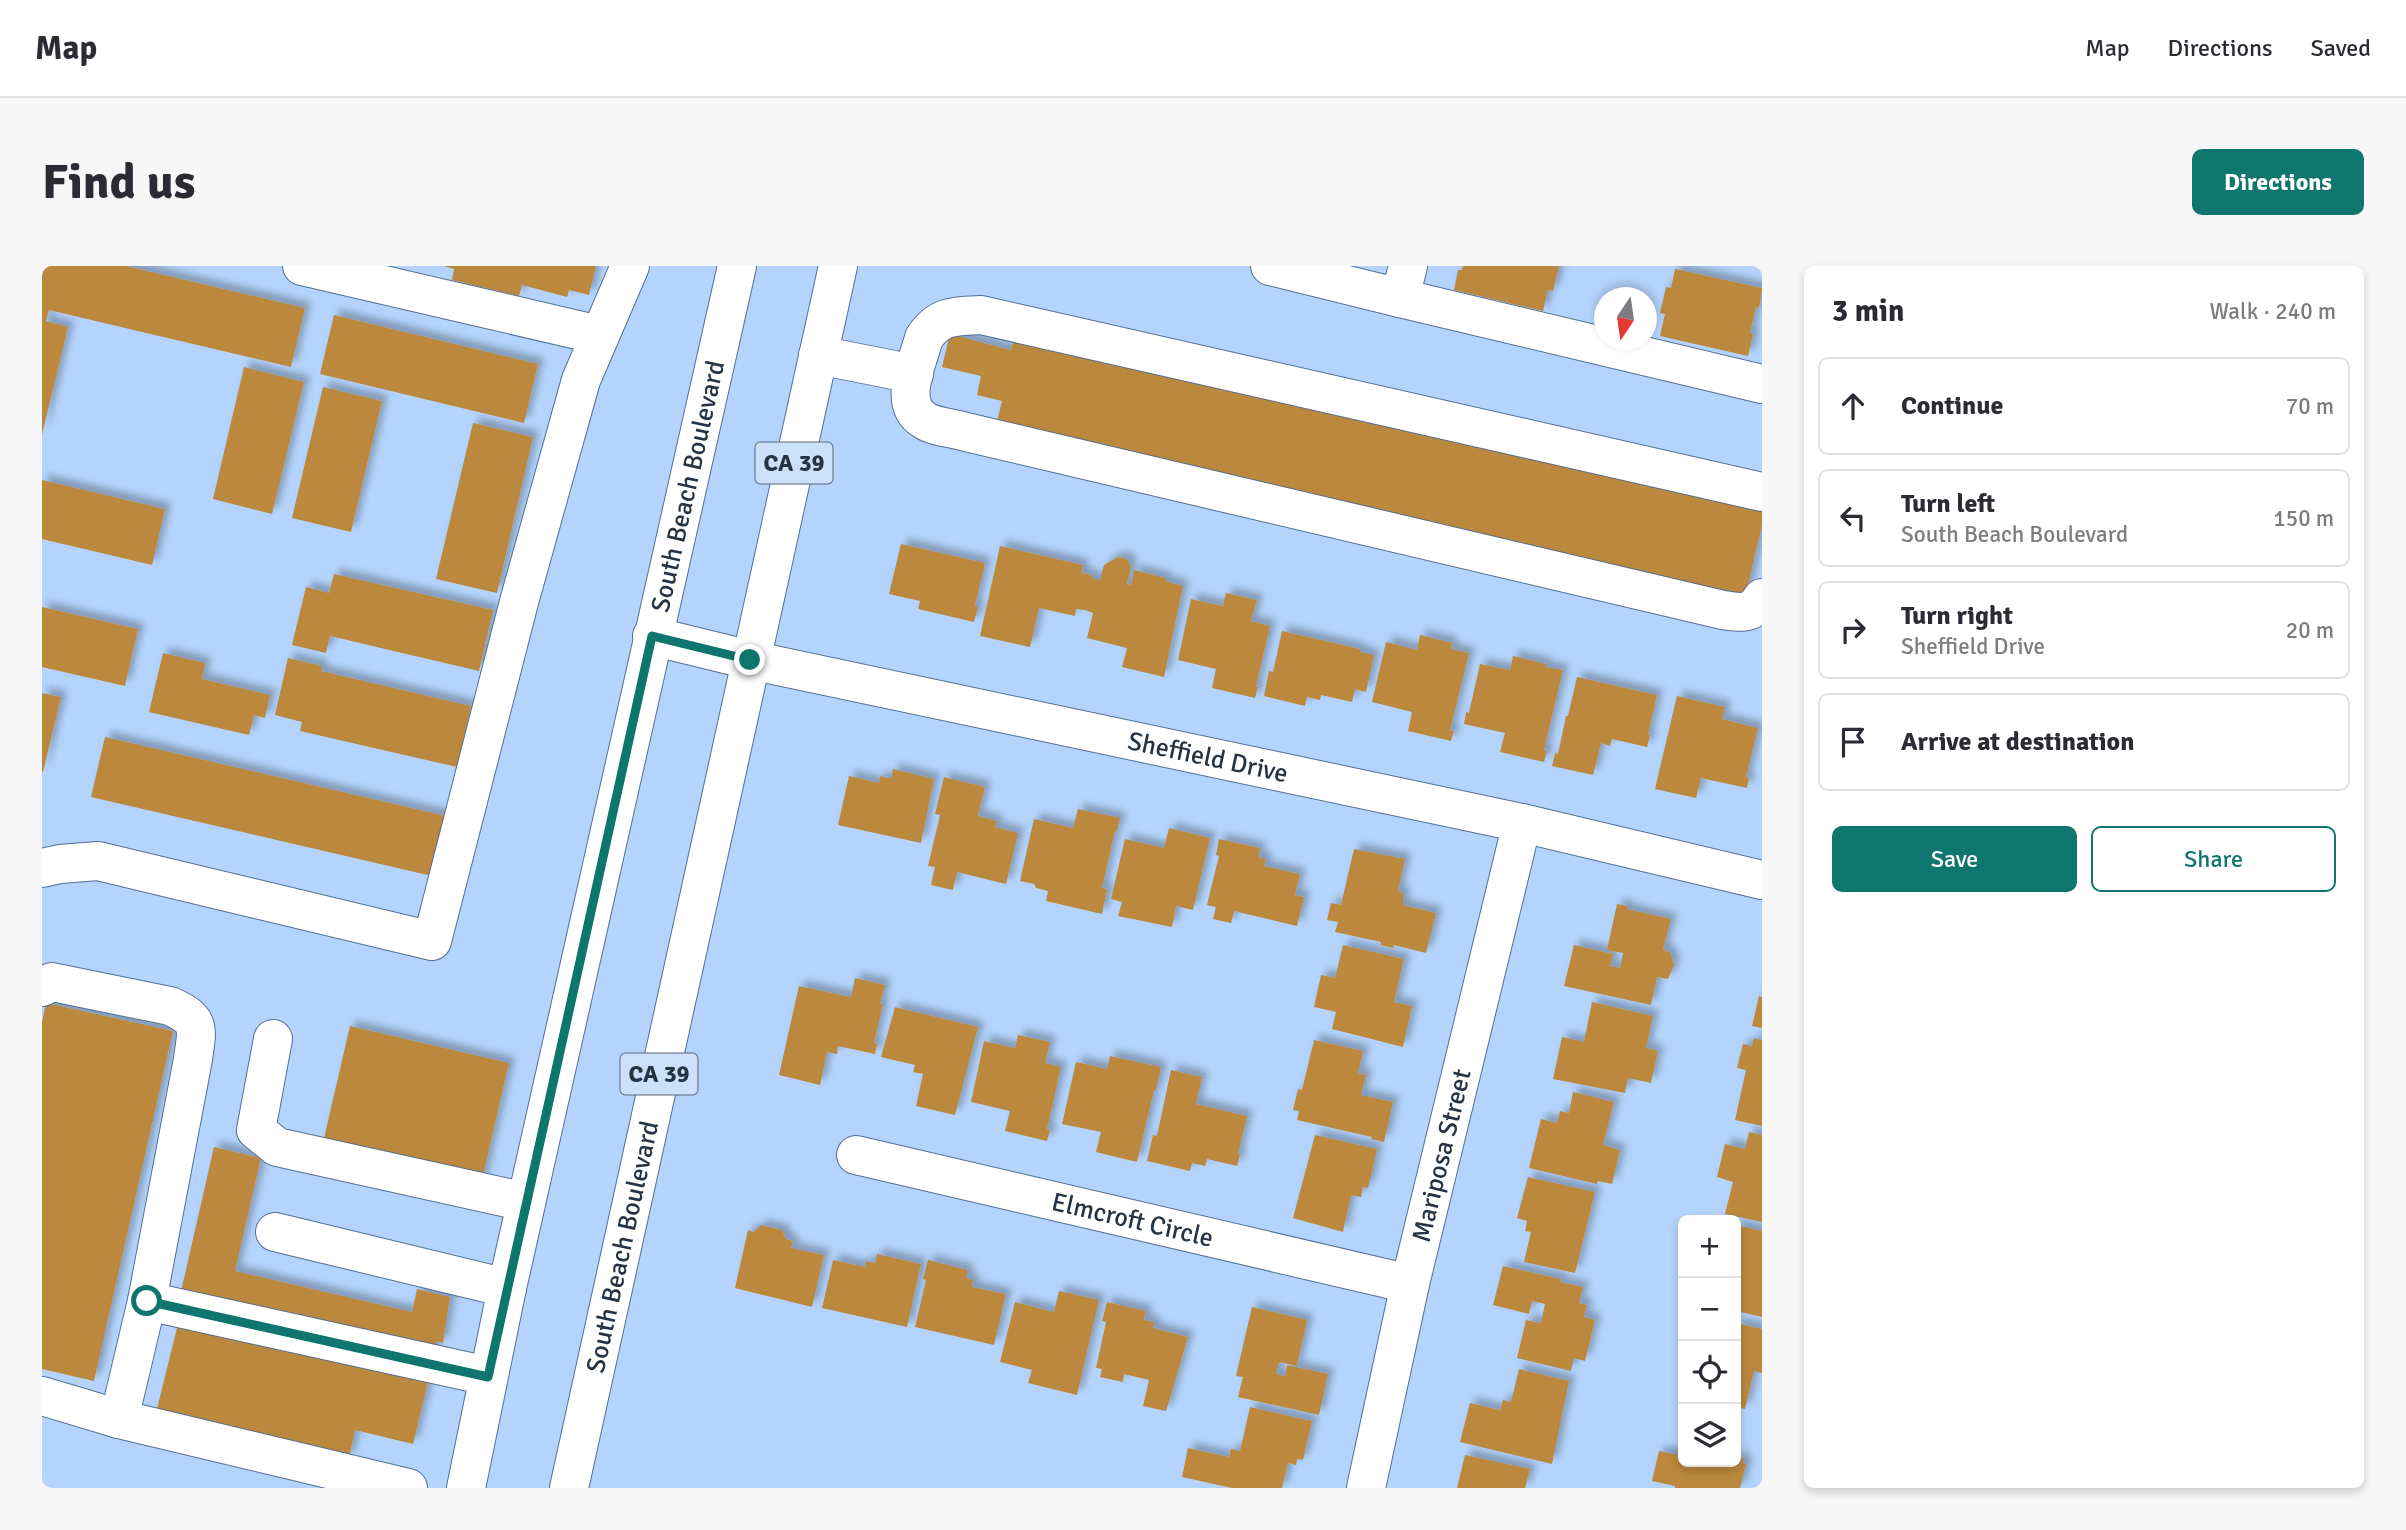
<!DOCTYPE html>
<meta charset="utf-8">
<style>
body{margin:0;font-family:Signika,sans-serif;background:#f7f7f7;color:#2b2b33}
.controls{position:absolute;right:21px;bottom:21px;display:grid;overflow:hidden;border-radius:10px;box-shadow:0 4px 10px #0003}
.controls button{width:63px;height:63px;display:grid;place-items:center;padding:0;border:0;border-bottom:2px solid #e1e1e2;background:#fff;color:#2b2b33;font:35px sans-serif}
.compass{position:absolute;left:1552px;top:21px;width:63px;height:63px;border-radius:50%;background:#fff;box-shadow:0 4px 10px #0003;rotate:193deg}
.stop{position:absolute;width:21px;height:21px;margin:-16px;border:5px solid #0f766e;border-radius:50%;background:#fff}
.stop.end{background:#0f766e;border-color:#fff;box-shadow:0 2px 7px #0008}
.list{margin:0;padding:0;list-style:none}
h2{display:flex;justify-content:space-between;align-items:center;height:91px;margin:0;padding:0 28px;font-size:30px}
h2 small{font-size:23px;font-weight:400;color:#7c7c81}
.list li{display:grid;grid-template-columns:46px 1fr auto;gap:21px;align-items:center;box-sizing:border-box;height:98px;margin:0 14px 14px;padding:0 14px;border:2px solid #e1e1e2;border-radius:10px}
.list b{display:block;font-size:26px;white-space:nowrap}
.list p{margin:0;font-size:23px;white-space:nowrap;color:#7c7c81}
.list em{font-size:23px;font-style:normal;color:#7c7c81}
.actions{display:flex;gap:14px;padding:21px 28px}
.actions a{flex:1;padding:16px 0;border:2px solid #0f766e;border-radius:10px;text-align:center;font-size:24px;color:#0f766e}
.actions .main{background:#0f766e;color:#fff}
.icon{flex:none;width:38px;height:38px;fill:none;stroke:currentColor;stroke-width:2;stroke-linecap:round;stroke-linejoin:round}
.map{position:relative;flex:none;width:1720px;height:1222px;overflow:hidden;border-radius:10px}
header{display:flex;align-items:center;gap:42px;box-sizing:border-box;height:98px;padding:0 35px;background:#fff;border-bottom:2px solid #e1e1e2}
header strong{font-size:33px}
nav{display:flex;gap:38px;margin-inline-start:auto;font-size:24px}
.intro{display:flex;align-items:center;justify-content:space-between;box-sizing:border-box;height:168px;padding:0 42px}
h1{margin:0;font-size:49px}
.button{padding:18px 32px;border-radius:10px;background:#0f766e;color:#fff;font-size:24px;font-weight:700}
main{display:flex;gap:42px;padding:0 42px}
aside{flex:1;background:#fff;border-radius:10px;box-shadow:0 4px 10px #0003}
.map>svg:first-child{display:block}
.building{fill:#bb883e;filter:url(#shadow)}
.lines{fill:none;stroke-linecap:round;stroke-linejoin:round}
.minor-casing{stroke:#527094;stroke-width:40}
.major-casing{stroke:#527094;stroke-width:40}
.minor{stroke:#fff;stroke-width:38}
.major{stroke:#fff;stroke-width:38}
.route{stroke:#0f766e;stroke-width:9}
.labels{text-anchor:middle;stroke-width:7;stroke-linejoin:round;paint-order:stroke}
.shield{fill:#cde0f9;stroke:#58677a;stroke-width:2}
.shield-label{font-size:24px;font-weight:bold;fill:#263343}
.street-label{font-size:26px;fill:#263343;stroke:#cde0f9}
</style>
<header>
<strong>Map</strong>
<nav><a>Map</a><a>Directions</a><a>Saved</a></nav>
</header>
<div class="intro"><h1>Find us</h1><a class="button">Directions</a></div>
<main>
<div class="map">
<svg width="1720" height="1222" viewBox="0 0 1720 1222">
<defs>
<filter id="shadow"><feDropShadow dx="6" dy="-6" stdDeviation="3.5" flood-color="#0004"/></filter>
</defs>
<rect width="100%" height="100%" fill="#b4d4fd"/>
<!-- building -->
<g class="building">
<polygon points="0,0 84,0 263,42 249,101 7,44 4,55 26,61 0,169"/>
<polygon points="402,0 554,0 547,29 527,24 525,31 480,19 477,30 410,14 412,3"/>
<polygon points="1421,0 1517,0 1511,25 1506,24 1501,45 1412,24 1416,4 1420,4"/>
<polygon points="1633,3 1720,22 1717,42 1714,41 1708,67 1711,68 1706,90 1618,70 1623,48 1618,47 1624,21 1629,22"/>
<polygon points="292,49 496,98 482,157 278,108"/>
<polygon points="908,68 969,84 972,72 1720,245 1720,259 1703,332 954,159 960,135 935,129 939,110 900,101"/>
<polygon points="202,101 262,116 230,248 171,233"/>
<polygon points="281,121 340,135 309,266 250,252"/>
<polygon points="431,157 491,171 455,327 394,313"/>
<polygon points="0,214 123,243 110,299 0,273"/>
<polygon points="859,278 943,297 933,340 936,341 932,356 876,343 878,335 847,328"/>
<polygon points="958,280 1041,299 1040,307 1050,309 1050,312 1058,314 1062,299 1076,291 1085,293 1089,300 1085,318 1089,319 1092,304 1124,312 1123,315 1141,320 1122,411 1080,401 1085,382 1045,372 1051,347 1043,344 1034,343 1033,350 997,342 988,381 938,370"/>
<polygon points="292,308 451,344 437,405 288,370 284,387 250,379 264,321 287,327"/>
<polygon points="1184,327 1215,334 1209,355 1228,360 1214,421 1216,421 1213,432 1170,422 1174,403 1136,394 1149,333 1181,340"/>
<polygon points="0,341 96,363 83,420 0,401"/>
<polygon points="1240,365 1318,383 1318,386 1332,389 1324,426 1313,423 1310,436 1279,429 1278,434 1265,431 1263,440 1222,430 1227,405 1231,406"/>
<polygon points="1378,369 1410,377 1409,383 1427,387 1408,464 1412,465 1409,475 1366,465 1370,446 1330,436 1344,376 1375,384"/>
<polygon points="121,387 163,397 160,413 228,429 223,452 212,449 207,469 107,446"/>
<polygon points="1471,390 1504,398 1503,401 1521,404 1502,484 1505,485 1502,496 1458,486 1463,467 1422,458 1424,446 1427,447 1438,398 1468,404"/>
<polygon points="246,392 280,400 279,405 429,440 415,501 258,465 260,456 233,449"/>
<polygon points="1535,411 1615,429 1606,469 1608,469 1605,481 1570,473 1568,480 1559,477 1551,509 1510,500 1513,487 1516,488 1524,450 1526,450"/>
<polygon points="0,427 19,431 1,506 0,506"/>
<polygon points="1635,430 1683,441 1680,453 1716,462 1704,511 1707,512 1705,522 1659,512 1654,532 1613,523"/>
<polygon points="63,471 404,550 390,610 49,531"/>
<polygon points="851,503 892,513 879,577 796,559 807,510 837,517 838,510 849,513"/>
<polygon points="902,511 943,521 936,550 955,555 953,561 976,567 964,618 915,606 911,624 889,619 893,601 886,600 898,549 893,548"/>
<polygon points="1036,543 1078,552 1075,565 1073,565 1060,622 1065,623 1060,648 1004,635 1006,625 994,622 992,618 978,615 992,553 1031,562"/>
<polygon points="1127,562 1168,572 1151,644 1134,640 1130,661 1076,650 1080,636 1069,633 1083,573 1122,582"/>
<polygon points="1177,573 1218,582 1216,591 1224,593 1222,600 1258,608 1253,629 1262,631 1255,660 1192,645 1189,657 1171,653 1174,641 1165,639 1177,590 1174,589"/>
<polygon points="1312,583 1363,593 1356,625 1361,627 1361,639 1394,647 1384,687 1352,679 1351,682 1338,679 1339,676 1293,666 1296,656 1285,654 1289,637 1299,639"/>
<polygon points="1575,638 1585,640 1585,643 1629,653 1621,684 1628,686 1632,699 1626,713 1615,711 1609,739 1522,720 1532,679 1571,688 1568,700 1578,702 1581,687 1565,684"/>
<polygon points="1301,679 1362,693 1352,736 1370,740 1361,781 1290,763 1294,746 1272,741 1279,709 1293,712"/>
<polygon points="813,712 843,719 838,738 841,738 832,777 835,778 833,788 796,780 795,788 785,786 778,819 737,809 757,720 809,731"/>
<polygon points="1717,730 1720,731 1720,762 1710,760"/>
<polygon points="1550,736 1611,750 1604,782 1616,785 1609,817 1586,812 1583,827 1511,813 1520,771 1542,776"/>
<polygon points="4,737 131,765 52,1115 0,1103 0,756"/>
<polygon points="853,741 936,761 913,849 874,840 881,808 871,806 873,799 839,791"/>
<polygon points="308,760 467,797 439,918 280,881"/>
<polygon points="976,769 1008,776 1003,797 1019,801 1005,863 1008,864 1005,875 963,865 968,845 929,836 942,775 973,782"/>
<polygon points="1712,772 1720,774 1720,860 1693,854 1704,804 1695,802 1701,778 1710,780"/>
<polygon points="1272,774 1321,785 1316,807 1324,809 1319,829 1351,836 1342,876 1329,873 1330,871 1255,854 1257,845 1251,844 1256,823 1260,824"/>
<polygon points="1068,790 1119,801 1114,824 1112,824 1095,896 1054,886 1059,866 1020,858 1034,796 1065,803"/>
<polygon points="1129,804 1160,811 1154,838 1205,850 1196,888 1198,889 1195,900 1165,893 1163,900 1150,897 1148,905 1105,895 1111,869 1115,870"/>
<polygon points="1531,826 1572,836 1561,879 1578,884 1570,918 1556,915 1555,918 1487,902 1499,853 1515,857 1518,845 1527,847"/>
<polygon points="1707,866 1720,869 1720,956 1683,948 1691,916 1675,911 1683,878 1703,883"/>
<polygon points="1273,869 1335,883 1326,922 1321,921 1319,931 1309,929 1301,966 1251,952"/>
<polygon points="172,881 219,892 193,1005 370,1046 375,1023 408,1031 401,1077 395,1075 392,1089 138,1030"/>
<polygon points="1486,911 1553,926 1533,1007 1482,996 1489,966 1483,965 1485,955 1475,952"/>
<polygon points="719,959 740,964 744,973 751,975 749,982 782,989 770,1041 693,1022 706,964 712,966"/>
<polygon points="1694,959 1720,965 1720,1051 1694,1045"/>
<polygon points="835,988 879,998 865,1061 780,1042 791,994 823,1001 824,995 833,997"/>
<polygon points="886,994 926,1004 924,1012 931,1014 930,1021 964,1028 952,1079 873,1061 884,1014 881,1013"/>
<polygon points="1461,1000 1519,1013 1518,1016 1541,1021 1537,1037 1545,1039 1542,1051 1553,1054 1543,1095 1532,1092 1529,1105 1475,1092 1484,1054 1499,1057 1503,1038 1490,1035 1487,1048 1451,1039"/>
<polygon points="1017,1025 1057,1034 1035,1129 986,1117 990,1104 958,1096 973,1036 1012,1046"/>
<polygon points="1065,1036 1104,1045 1102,1054 1112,1056 1111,1062 1146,1071 1124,1145 1101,1140 1107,1114 1082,1108 1081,1116 1058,1111 1060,1103 1054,1102 1064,1056 1060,1055"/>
<polygon points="1210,1041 1265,1054 1255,1100 1237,1096 1234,1108 1243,1110 1245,1099 1286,1108 1277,1149 1196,1131 1201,1111 1194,1110"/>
<polygon points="1694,1057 1720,1063 1720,1107 1712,1105 1703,1143 1694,1141"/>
<polygon points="136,1058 386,1116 371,1178 313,1164 307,1192 114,1147"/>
<polygon points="1477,1103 1527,1115 1510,1198 1418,1176 1428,1137 1458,1144 1461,1134 1469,1136"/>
<polygon points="1208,1141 1270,1155 1261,1194 1255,1193 1254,1199 1246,1197 1240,1222 1190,1222 1140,1211 1146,1182 1187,1191 1189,1183 1198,1185"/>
<polygon points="1617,1185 1641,1190 1641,1196 1694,1196 1694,1190 1702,1192 1701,1197 1704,1198 1698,1222 1633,1222 1633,1220 1610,1215"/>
<polygon points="1423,1189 1488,1203 1483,1222 1415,1222"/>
</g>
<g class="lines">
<!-- minor casing -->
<g class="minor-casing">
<g id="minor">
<polyline points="260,0 557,69"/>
<polyline points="1228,0 1358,32 1366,0"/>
<polyline points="1358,32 1720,118"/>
<polyline points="776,89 872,108"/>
<path d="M 1720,226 L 939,49 C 913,50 897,49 882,72 C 876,95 855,138 882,154 C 892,161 912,162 924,166 L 1681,344 C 1699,347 1710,349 1720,332"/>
<path id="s1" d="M 610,370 L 708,394 L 1480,557 L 1720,614"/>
<polyline points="0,602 18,598 56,595 390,675 477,336 539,114 588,0"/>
<path d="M 0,721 L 10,716 L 128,740 C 160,754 155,763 151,793 L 105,1035 L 77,1153"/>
<polyline points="231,773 214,864 235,881 484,936"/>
<path id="s2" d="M 814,889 L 1368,1018"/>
<polyline points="233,966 465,1022"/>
<polyline points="105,1035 446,1110"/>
<polyline points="0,1130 77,1153 366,1222"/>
<path id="s3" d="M 1324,1222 L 1368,1018 L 1480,557"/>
</g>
</g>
<!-- major casing -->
<g class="major-casing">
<g id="major">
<path id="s4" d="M 424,1222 L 465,1022 L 695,0"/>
<path id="s5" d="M 527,1222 L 796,0"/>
</g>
</g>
<!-- minor -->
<use href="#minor" class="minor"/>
<!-- major -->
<use href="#major" class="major"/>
</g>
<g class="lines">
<!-- route -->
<polyline class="route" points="105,1035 446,1111 610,370 708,394"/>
</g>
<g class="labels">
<!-- shield labels -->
<g class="shield">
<rect x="713.5" y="176.5" width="77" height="41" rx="5"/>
<rect x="578.5" y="787.5" width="77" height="41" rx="5"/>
</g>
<g class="shield-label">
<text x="752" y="205">CA 39</text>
<text x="617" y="816">CA 39</text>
</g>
<!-- street labels -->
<g class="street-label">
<text dy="9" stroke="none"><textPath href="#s4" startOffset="1026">South Beach Boulevard</textPath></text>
<text dy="9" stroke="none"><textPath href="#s1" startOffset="569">Sheffield Drive</textPath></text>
<text dy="9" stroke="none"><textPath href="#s3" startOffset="341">Mariposa Street</textPath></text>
<text dy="9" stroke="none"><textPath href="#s2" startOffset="284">Elmcroft Circle</textPath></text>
<text dy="9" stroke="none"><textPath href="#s5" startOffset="247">South Beach Boulevard</textPath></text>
</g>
</g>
</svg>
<div class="controls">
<button>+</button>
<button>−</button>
<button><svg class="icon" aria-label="locate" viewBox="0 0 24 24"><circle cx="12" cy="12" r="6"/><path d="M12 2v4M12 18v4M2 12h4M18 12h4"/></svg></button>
<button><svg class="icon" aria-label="layers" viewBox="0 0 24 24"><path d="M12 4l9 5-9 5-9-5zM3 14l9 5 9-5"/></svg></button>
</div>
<svg class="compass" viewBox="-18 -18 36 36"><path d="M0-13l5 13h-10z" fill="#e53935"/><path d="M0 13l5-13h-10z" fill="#7c7c81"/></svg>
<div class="stop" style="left:105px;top:1035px"></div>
<div class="stop end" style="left:708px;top:394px"></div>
</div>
<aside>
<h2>3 min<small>Walk · 240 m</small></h2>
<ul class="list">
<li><svg class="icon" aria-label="ahead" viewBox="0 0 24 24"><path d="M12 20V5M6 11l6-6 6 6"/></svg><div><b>Continue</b></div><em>70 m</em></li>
<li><svg class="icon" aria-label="left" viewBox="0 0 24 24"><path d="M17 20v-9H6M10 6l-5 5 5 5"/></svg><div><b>Turn left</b><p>South Beach Boulevard</p></div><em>150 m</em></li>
<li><svg class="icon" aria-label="right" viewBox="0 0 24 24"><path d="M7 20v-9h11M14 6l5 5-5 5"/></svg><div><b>Turn right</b><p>Sheffield Drive</p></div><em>20 m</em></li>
<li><svg class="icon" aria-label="arrive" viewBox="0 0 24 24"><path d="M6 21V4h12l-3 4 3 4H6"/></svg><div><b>Arrive at destination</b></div></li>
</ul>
<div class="actions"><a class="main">Save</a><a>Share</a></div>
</aside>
</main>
